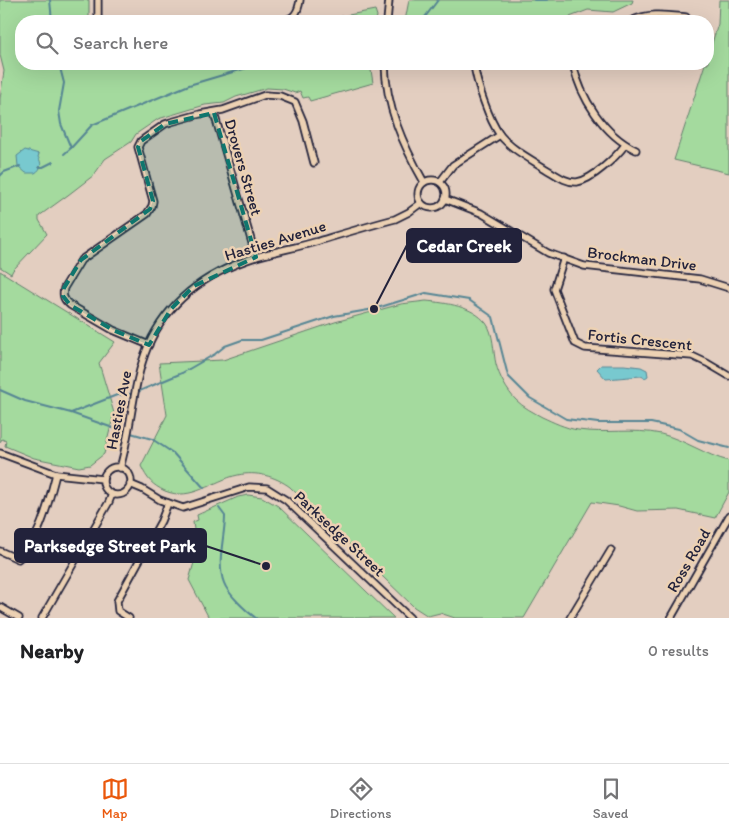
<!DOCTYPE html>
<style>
body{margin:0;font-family:Itim,sans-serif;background:#f2f2f2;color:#202124}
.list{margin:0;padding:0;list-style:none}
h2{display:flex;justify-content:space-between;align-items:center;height:65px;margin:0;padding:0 20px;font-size:21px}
h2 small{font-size:16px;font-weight:400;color:#757577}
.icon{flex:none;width:28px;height:28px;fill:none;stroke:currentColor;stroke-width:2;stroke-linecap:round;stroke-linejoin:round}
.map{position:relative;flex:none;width:729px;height:618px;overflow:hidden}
.search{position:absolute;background:#fff;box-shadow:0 5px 20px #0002;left:15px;right:15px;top:15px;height:55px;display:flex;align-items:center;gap:12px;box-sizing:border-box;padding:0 18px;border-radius:20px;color:#757577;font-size:19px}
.sheet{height:145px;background:#fff}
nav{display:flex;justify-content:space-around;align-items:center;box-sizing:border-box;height:70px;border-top:1px solid #e0e0e0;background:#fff;font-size:14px;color:#757577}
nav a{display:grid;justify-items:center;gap:2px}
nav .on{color:#ea580c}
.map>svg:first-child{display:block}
.green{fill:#a4da9e;stroke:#637e6c}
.water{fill:#78c9cf;stroke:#568694}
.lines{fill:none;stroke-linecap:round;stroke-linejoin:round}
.stream{stroke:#568694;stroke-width:2}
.street-casing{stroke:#22223b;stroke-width:9}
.street{stroke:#ecd1b3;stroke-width:5.5}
.marked{fill:#0f766e;fill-opacity:0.2;stroke:#0f766e;stroke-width:4;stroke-dasharray:10 6;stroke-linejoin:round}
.labels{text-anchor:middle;stroke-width:5;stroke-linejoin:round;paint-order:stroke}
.street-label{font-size:16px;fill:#22223b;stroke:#ecd1b3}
.leader{fill:none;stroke:#22223b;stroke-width:2}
.callout-dot{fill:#22223b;stroke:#ecd1b3;stroke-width:2}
.callout{fill:#22223b;stroke:#22223b;stroke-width:2}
.callout-label{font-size:18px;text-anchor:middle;font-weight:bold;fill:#fff}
</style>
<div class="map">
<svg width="729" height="618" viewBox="0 0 729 618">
<rect width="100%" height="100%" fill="#e3cec0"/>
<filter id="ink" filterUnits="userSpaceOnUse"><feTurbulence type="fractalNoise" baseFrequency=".02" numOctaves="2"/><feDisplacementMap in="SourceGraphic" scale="10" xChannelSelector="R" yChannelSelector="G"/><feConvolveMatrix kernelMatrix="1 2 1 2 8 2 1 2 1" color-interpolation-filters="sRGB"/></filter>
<g filter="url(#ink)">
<!-- green -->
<g class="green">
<polygon points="0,0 89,0 89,21 21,21 21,64 373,64 371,70 373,83 310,101 308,97 303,98 300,91 295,93 283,89 267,88 236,97 224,103 205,105 158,119 136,134 131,142 105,159 94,175 68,195 39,216 39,220 47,234 13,270 11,274 0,267 0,99 4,71 0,55"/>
<polygon points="409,0 633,0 632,3 613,12 588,10 562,20 405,21"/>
<polygon points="719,0 729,0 729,173 674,160 705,64 708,64 708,56 718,24"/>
<polygon points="375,10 377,16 376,21 317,21"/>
<polygon points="0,271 115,342 99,363 114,413 104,454 90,465 79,467 34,458 5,446 6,441 2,439 0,442"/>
<path d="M 426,301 C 447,303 472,306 486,323 C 494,333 493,352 496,364 C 499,376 507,391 516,400 C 523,407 533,412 542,417 C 553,422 565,428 578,430 C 605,434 634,428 661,434 C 685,440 705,455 729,461 L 729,492 L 715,518 L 678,510 L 637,511 L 619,506 L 592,502 L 524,618 L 455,618 L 440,613 L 428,616 L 414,607 L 290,487 C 275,476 256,471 238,475 C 213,480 192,502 165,491 C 152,485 147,479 141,466 L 167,415 L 159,363 L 223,360 L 335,322 L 401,304 Z"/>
<polygon points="248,495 262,497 278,506 394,618 209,618 189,580 197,552 193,522 198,520 197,515 238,497"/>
</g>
<!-- water -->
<g class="water">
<path d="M 25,150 L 39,154 L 38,157 C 42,163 42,169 35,173 L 26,173 L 18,166 L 17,156 Z"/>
<polygon points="601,365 624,365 641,367 647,370 648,376 645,378 641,376 606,379 597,369"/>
</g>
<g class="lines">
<!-- stream -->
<g class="stream">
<polyline points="50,0 52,21"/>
<polyline points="534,0 547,0"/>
<polyline points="422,21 438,0"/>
<polyline points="59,64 64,83 59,111 61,124 71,148 64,154"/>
<polyline points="71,148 92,125 189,85 260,64"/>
<polyline points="39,167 43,167 53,162"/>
<polyline points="0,176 4,172 20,166"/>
<polyline points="0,390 25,401 71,413 117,395 133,394"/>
<polyline points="137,392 182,373 215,354 225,346 242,340 261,340 334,316 374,309 426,293 469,300 493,317 508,376 530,398 566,419 598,423 651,423 679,429 698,440 729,448"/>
<polyline points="71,413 113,428 152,439 173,453 204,488"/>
<path d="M 219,508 L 225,516 C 225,537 216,563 224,583 C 228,594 246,611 256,618"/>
</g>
<!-- street casing -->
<g class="street-casing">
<g id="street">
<polyline points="98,21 98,0"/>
<path d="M 281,21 C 294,19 298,13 300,0"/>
<polyline points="387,21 389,0"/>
<path d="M 631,21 C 648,12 667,15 686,17"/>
<path d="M 385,64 C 386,107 403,145 424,182"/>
<path d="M 474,64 C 476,82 489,120 500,135 C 512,150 531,159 546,169 C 555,174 566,183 577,182 C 592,180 616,157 625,145"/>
<path d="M 573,64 C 580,97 604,135 636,150"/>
<polyline points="214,113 256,257"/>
<circle cx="432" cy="194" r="14"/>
<polyline points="440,182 453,165 500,135"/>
<polyline points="445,199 481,213 548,253 584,266 700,279 729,288"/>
<polyline points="564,258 554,289 575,343 585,348 692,356 707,363 729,376"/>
<path d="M 149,345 L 113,330 L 70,305 C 64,300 62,296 64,288 L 81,260 L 147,214 L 152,206 L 153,201 L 138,147 L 141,141 L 165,124 L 171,122 L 200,114 L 223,110 L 265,95 L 280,96 L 295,102 L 303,121 L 314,163"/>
<polyline points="0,453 56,474 103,479"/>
<circle cx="117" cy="481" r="14"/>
<path d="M 120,468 C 132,428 132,384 148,346 C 169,299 208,272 256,257 C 275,251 295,248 315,242 C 342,234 368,226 395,219 L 409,212 L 421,203"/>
<polyline points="130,484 142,489 160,500 183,508 249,487 267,488 286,500 410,618"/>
<path d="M 0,551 L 18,559 C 39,544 50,497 56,474"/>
<polyline points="0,607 19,618"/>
<polyline points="42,618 109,502 112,494"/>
<polyline points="129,618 118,611 117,601 161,521 168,503"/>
<polyline points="570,618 611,550"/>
<polyline points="671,618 729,516"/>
</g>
</g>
<!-- street -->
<use href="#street" class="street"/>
</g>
</g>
<!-- marked area -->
<path class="marked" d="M 214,113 L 256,257 L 194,286 L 171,309 L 149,345 L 113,330 L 70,305 L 63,296 L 64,288 L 81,260 L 150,209 L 153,201 L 138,147 L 141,141 L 165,124 Z"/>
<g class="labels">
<!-- street labels -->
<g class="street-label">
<text transform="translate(244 167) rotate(74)" y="6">Drovers Street</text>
<text transform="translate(275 240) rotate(-17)" y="6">Hasties Avenue</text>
<text transform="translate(642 258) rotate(7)" y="6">Brockman Drive</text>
<text transform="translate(640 339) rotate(6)" y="6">Fortis Crescent</text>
<text transform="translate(118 410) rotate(-79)" y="6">Hasties Ave</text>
<text transform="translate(340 533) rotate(43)" y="6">Parksedge Street</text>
<text transform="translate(688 560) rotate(-60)" y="6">Ross Road</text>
</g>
</g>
<!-- callouts -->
<path class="leader" d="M374 309L407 245M266 566L206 546"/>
<g class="callout-dot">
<circle cx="374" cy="309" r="5"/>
<circle cx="266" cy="566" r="5"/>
</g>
<g class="callout">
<rect x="407" y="229" width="114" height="33" rx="5"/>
<rect x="15" y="529" width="191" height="33" rx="5"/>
</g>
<g class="callout-label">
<text x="464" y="252">Cedar Creek</text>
<text x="110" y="552">Parksedge Street Park</text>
</g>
</svg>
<div class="search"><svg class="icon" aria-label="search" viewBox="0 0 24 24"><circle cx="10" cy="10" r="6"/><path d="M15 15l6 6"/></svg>Search here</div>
</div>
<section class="sheet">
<h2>Nearby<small>0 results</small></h2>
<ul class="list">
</ul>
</section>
<nav>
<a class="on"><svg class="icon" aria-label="map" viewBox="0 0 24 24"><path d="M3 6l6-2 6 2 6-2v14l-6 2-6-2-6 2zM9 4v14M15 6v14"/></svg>Map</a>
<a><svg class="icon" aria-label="directions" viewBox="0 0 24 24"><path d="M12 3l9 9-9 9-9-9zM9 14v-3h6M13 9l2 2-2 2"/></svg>Directions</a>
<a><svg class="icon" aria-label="saved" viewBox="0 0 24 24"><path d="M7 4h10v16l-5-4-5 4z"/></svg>Saved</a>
</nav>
